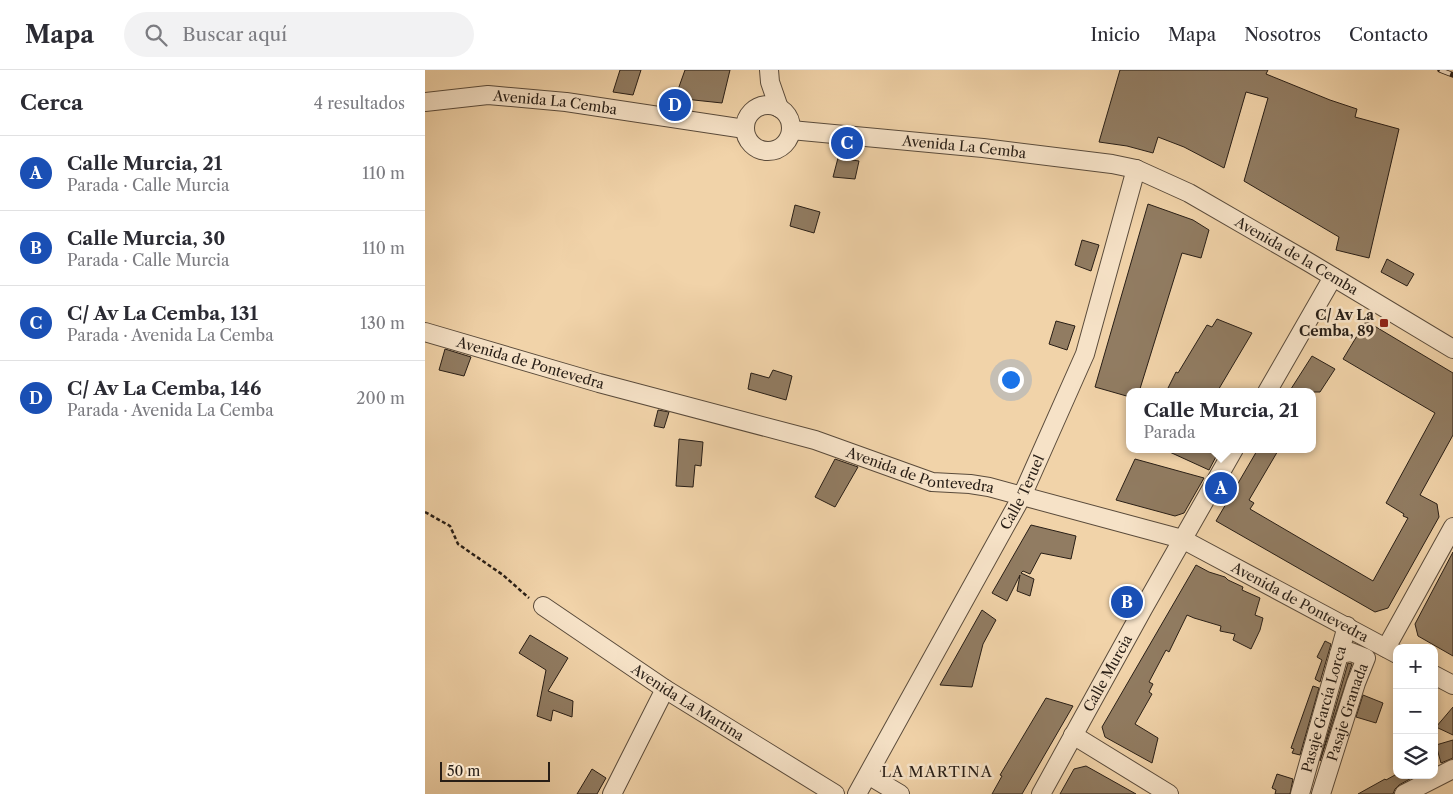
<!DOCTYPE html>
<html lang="es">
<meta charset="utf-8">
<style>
body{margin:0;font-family:"Libre Caslon Text",serif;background:#f2f2f3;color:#2b2b33}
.controls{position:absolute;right:15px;bottom:15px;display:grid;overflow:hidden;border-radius:10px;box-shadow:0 2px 8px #0003}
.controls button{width:45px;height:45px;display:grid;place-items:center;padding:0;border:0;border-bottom:1px solid #e1e1e2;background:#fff;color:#2b2b33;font:25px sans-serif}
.scale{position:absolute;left:15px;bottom:12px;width:110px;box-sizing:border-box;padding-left:5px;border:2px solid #281e16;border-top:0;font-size:14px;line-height:18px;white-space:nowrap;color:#281e16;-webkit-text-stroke:4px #f6e2c7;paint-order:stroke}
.you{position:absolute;left:585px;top:309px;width:18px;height:18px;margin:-12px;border:4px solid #fff;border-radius:50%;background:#1a73e8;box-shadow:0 0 0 8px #1a73e833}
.badge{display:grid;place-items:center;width:32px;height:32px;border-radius:50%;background:#8f2418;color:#fff;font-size:16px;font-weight:700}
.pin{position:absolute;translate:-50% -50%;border:2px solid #fff;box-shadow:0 1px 5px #0006}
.popup{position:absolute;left:701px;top:318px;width:190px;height:65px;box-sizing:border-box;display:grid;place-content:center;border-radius:10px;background:#fff;filter:drop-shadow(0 1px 4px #0005);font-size:16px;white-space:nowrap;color:#7c7c81}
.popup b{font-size:19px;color:#2b2b33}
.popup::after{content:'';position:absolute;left:50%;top:100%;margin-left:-10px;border:10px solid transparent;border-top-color:#fff}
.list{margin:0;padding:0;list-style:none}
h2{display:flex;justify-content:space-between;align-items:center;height:65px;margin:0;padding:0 20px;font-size:21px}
h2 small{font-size:16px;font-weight:400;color:#7c7c81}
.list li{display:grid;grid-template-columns:32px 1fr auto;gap:15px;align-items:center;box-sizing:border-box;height:75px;padding:0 20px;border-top:1px solid #e1e1e2}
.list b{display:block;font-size:19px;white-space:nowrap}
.list p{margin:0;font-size:16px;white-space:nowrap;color:#7c7c81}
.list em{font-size:16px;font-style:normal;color:#7c7c81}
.icon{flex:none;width:28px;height:28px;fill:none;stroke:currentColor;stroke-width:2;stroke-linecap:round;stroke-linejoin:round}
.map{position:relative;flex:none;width:1028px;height:724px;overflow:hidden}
header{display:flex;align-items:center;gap:30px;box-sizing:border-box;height:70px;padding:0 25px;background:#fff;border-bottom:1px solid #e1e1e2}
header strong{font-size:24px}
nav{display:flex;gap:28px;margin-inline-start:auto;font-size:18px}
.search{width:350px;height:45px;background:#f2f2f3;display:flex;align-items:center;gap:12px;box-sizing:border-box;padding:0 18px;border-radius:28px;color:#7c7c81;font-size:19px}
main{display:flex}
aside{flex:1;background:#fff}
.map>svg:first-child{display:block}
.building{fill:#917c62;stroke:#281e16}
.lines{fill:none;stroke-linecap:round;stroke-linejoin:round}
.minor-casing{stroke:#5a4b3b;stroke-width:20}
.path{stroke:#281e16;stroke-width:2.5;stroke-dasharray:4 2.5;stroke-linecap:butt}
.minor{stroke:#f6e2c7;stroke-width:18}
.rail-casing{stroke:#281e16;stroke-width:5.5}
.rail{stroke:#f6e2c7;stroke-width:4;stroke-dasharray:11;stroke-linecap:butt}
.poi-dot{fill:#8f2418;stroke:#f6e2c7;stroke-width:2}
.labels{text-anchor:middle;stroke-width:5;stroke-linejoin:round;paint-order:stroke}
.street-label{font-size:14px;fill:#281e16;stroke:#f6e2c7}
.poi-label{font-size:14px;font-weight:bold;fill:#281e16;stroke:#f6e2c7;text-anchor:end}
.neighbourhood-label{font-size:15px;letter-spacing:1px;fill:#281e16;stroke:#f6e2c7}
</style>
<header>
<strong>Mapa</strong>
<div class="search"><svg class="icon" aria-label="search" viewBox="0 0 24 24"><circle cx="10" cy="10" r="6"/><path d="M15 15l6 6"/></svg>Buscar aquí</div>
<nav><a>Inicio</a><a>Mapa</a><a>Nosotros</a><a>Contacto</a></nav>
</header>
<main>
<aside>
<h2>Cerca<small>4 resultados</small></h2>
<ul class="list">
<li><span class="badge" style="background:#1a4fb4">A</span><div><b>Calle Murcia, 21</b><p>Parada · Calle Murcia</p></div><em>110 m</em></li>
<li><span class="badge" style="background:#1a4fb4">B</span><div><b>Calle Murcia, 30</b><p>Parada · Calle Murcia</p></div><em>110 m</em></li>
<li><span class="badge" style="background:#1a4fb4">C</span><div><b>C/ Av La Cemba, 131</b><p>Parada · Avenida La Cemba</p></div><em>130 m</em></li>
<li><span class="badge" style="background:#1a4fb4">D</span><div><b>C/ Av La Cemba, 146</b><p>Parada · Avenida La Cemba</p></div><em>200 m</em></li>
</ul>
</aside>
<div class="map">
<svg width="1028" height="724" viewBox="0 0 1028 724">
<rect width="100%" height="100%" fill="#f1d3a9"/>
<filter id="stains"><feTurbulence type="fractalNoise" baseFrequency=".004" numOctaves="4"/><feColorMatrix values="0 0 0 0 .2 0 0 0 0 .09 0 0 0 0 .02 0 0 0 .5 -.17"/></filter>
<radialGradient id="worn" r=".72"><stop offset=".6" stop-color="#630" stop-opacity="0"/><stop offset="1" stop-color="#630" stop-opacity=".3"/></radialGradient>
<!-- building -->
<g class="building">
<polygon points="195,0 216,0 208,25 188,22"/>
<polygon points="260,0 305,0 297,33 250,28"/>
<polygon points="695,0 843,0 841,4 905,30 932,39 930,47 974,59 944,188 911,180 914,167 819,111 843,28 821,22 799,98 759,77 733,67 728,83 702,76 674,72"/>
<polygon points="413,88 434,91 430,109 408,107"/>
<polygon points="723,134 768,150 784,160 776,188 757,183 714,322 705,322 705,327 670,317"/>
<polygon points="370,135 395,142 389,163 365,156"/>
<polygon points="657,170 674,175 666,201 650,195"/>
<polygon points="962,189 989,204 982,216 956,202"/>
<polygon points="792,249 827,263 792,322 741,322 751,302 753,303 782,255 787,257"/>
<polygon points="631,251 650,256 642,280 624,274"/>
<polygon points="941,251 1028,303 1028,365 995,425 1012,434 1014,447 963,538 950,542 791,451 833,379 854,379 824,430 829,433 825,439 948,511 983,448 978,446 979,444 961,433 1010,343 918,289"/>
<polygon points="20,279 46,287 39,306 14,300"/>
<polygon points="887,286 910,299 895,322 864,322"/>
<polygon points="348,300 367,306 361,330 323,319 326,303 344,308"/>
<polygon points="233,340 244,342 239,358 229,356"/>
<polygon points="254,369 278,372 276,396 270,395 268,417 251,416"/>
<polygon points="738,379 795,379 784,400"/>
<polygon points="410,389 433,397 410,437 390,427"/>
<polygon points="710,389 779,408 759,443 750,446 691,430"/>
<polygon points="606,455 651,466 646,489 616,483 605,504 598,501 596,503 609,509 605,526 592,521 595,505 582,531 567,523"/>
<polygon points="1028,482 1028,586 993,566 990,554"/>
<polygon points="771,495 784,502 800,507 803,510 818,517 817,520 835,528 830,545 838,548 835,560 826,579 808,570 810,564 795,561 796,556 769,548 762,545 744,582 741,580 724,612 728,614 724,622 727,624 710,654 733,668 727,693 680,667 677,657"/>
<polygon points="557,540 571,550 558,574 547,617 515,615"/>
<polygon points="105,565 143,588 123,621 148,631 147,647 128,640 126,651 112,646 121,600 94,583"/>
<polygon points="900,571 906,574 895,612 890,609 897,590 892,587"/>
<polygon points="923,593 927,594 895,691"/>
<polygon points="888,616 894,618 875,685 867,683 869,679 866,678"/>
<polygon points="938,625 958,633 951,653 931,647"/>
<polygon points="621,628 648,636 597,724 567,724 577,706 575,705"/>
<polygon points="1028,637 1028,665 1011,657"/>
<polygon points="1028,670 1028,688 1016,693 1011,675"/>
<polygon points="661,696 711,724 635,724 649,699"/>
<polygon points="167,699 181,708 177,715 172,724 152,724"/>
<polygon points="852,704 868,709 865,724 850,724 851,720 847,718"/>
<polygon points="970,705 992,705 974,715 970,719 968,724 933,724 960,709 961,710"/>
</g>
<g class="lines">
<!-- minor casing -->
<g class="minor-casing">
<g id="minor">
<polyline points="344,0 345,12 354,38"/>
<path id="s1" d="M 0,32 L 63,25 L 141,32 L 320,59"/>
<circle cx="343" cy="58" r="23"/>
<path id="s2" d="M 366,60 L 558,78 L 687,94 L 711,99 L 764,123 L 885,193 L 1028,279"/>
<path id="s3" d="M 0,262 L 174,313 L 390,370 L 507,412 L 545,414 L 564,417 L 757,469 L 972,584"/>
<polyline points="842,322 908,207"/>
<path id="s4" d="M 118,536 L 240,619 L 410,724"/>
<polyline points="961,578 1028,457"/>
<polyline points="1009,605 1028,615"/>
<polyline points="648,665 744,724"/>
<polyline points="443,705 475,724"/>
<polyline points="187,724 240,619"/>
<path id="s5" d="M 432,724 L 597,426 L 660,284 L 711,99"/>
<path id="s6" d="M 616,724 L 718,539 L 809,379"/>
<path id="s7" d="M 875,724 L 922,556"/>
<path id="s8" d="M 896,724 L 931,613 L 941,588 L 926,582 L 914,584"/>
<polyline points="979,724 1028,699"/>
</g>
</g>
<!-- path -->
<polyline class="path" points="0,442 25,456 33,474 78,505 104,528"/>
<!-- minor -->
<use href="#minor" class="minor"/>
<!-- rail casing -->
<g class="rail-casing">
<polyline id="rail" points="1015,0 1028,5"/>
</g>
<!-- rail -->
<use href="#rail" class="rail"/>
</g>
<!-- markers -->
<rect class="poi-dot" x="954" y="248" width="10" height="10" rx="2.5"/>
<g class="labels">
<!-- street labels -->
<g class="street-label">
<text dy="5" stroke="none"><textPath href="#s1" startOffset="131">Avenida La Cemba</textPath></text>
<text dy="5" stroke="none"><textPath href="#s2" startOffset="174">Avenida La Cemba</textPath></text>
<text dy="5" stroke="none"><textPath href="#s2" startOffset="530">Avenida de la Cemba</textPath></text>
<text dy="5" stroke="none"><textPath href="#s3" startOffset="110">Avenida de Pontevedra</textPath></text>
<text dy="5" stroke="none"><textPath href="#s3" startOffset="515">Avenida de Pontevedra</textPath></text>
<text dy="5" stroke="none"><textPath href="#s5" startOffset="344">Calle Teruel</textPath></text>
<text dy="5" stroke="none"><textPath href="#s3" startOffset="920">Avenida de Pontevedra</textPath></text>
<text dy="5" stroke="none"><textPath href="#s6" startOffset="138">Calle Murcia</textPath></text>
<text dy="5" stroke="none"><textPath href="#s4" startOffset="174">Avenida La Martina</textPath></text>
<text dy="5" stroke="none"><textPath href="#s7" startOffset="88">Pasaje García Lorca</textPath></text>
<text dy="5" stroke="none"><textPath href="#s8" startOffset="86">Pasaje Granada</textPath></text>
</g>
<!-- poi labels -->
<g class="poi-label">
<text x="949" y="250">C/ Av La<tspan x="949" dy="16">Cemba, 89</tspan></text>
</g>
<!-- neighbourhood labels -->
<g class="neighbourhood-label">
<text x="512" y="707">LA MARTINA</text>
</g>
</g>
<rect width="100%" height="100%" filter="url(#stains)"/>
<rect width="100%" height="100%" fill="url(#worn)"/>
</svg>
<div class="controls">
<button>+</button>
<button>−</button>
<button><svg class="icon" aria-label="layers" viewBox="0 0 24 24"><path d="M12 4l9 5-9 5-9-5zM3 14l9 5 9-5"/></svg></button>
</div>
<div class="scale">50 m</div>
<div class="you"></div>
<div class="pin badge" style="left:796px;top:418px;background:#1a4fb4">A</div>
<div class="popup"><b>Calle Murcia, 21</b>Parada</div>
<div class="pin badge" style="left:702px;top:532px;background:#1a4fb4">B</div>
<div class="pin badge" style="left:422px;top:73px;background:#1a4fb4">C</div>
<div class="pin badge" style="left:250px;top:35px;background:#1a4fb4">D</div>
</div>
</main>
